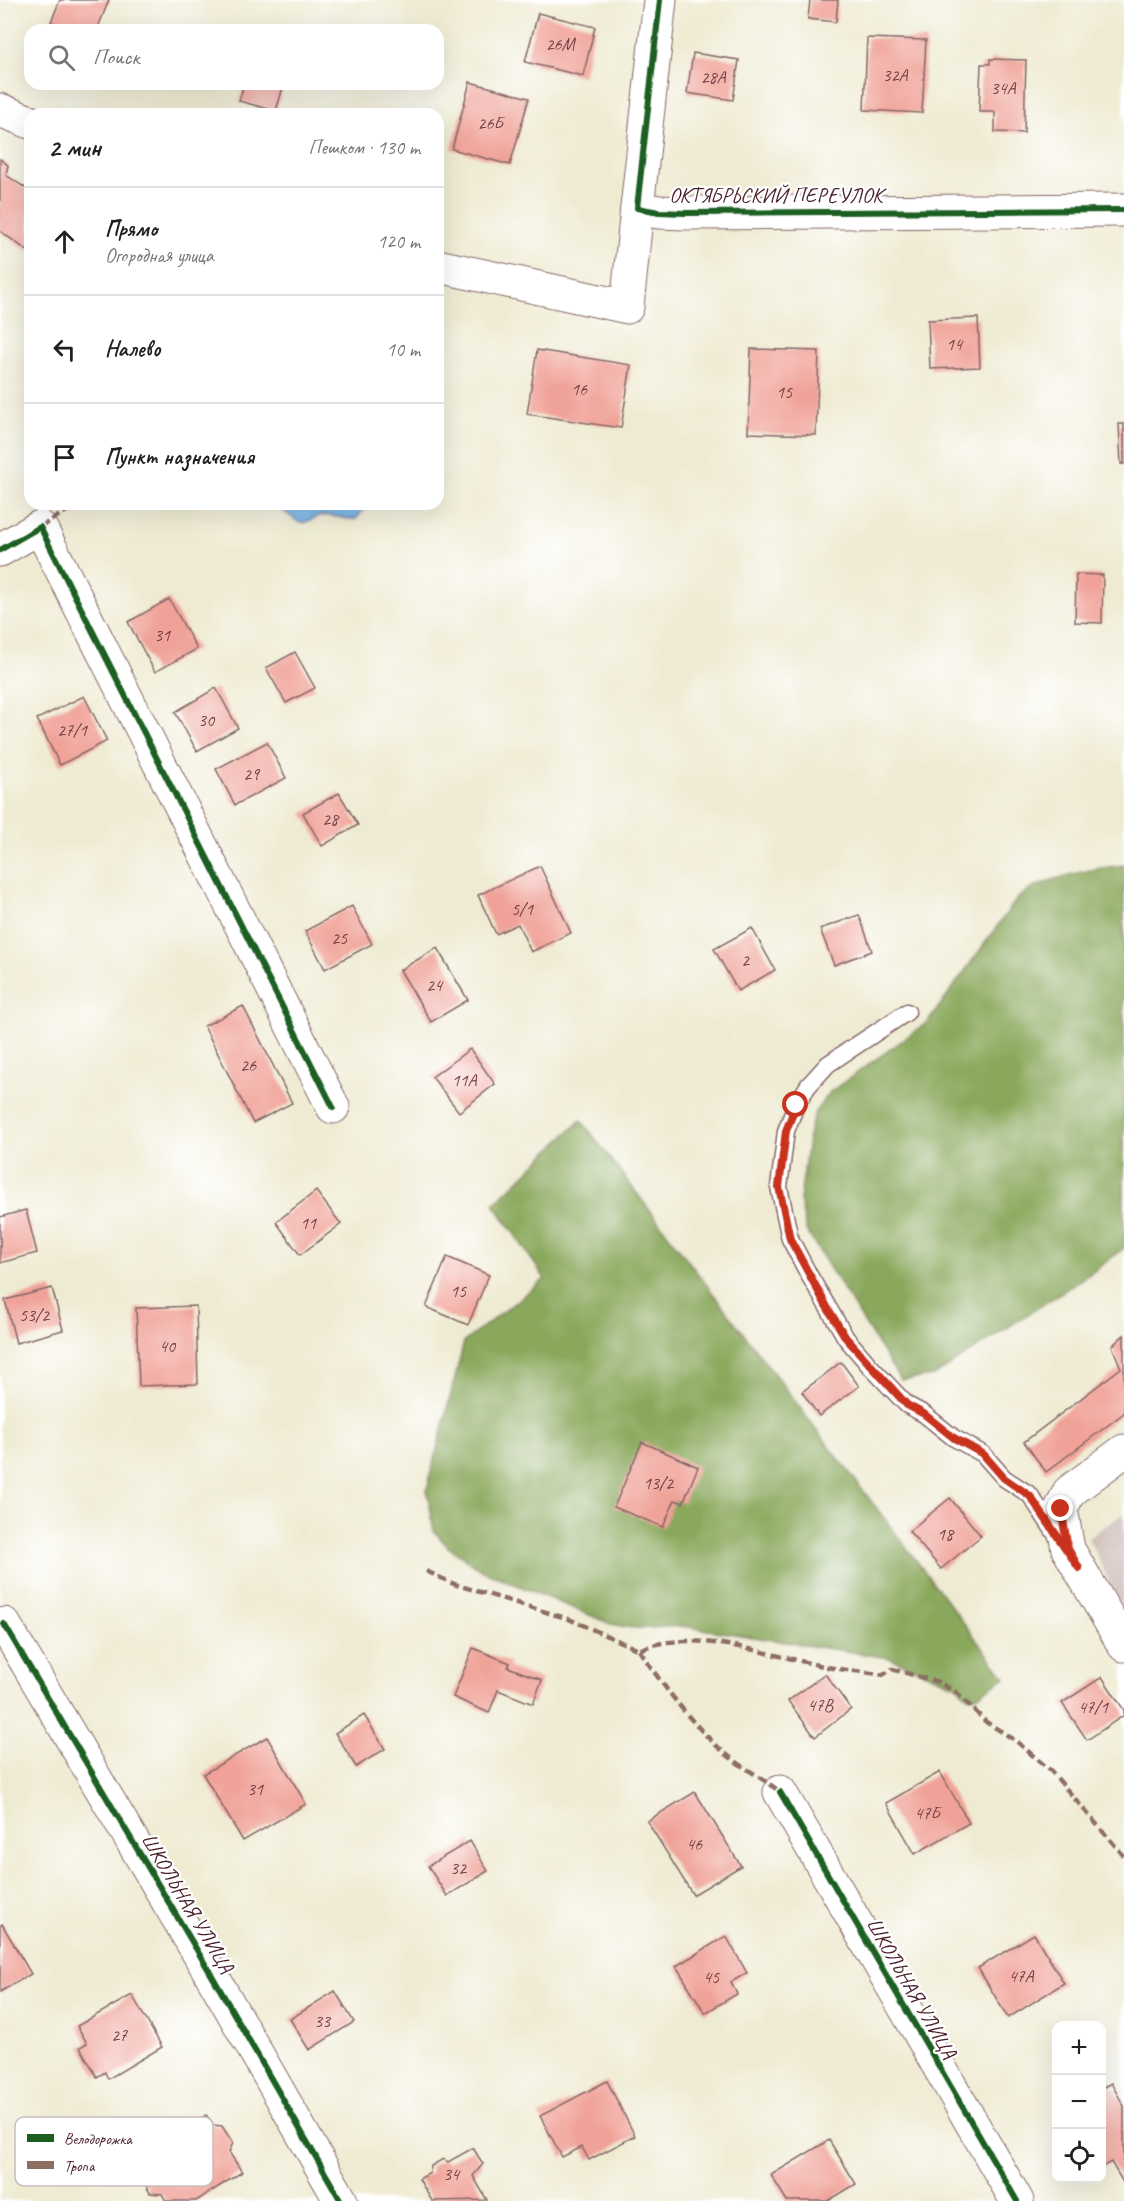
<!DOCTYPE html>
<html lang="ru">
<meta charset="utf-8">
<style>
body{margin:0;font-family:Caveat,sans-serif;background:#f2f2f2;color:#202124}
.controls{position:absolute;right:18px;bottom:18px;display:grid;overflow:hidden;border-radius:12px;box-shadow:0 6px 24px #0002}
.controls button{width:54px;height:54px;display:grid;place-items:center;padding:0;border:0;border-bottom:2px solid #e0e0e0;background:#fff;color:#202124;font:30px sans-serif}
.stop{position:absolute;width:18px;height:18px;margin:-14px;border:4px solid #c8321e;border-radius:50%;background:#fff}
.stop.end{background:#c8321e;border-color:#fff;box-shadow:0 2px 6px #0008}
.list{margin:0;padding:0;list-style:none}
h2{display:flex;justify-content:space-between;align-items:center;height:78px;margin:0;padding:0 24px;font-size:26px}
h2 small{font-size:20px;font-weight:400;color:#757577}
.list li{display:grid;grid-template-columns:39px 1fr auto;gap:18px;align-items:center;box-sizing:border-box;height:108px;padding:0 24px;border-top:2px solid #e0e0e0}
.list b{display:block;font-size:22px;white-space:nowrap}
.list p{margin:0;font-size:20px;white-space:nowrap;color:#757577}
.list em{font-size:20px;font-style:normal;color:#757577}
.icon{flex:none;width:33px;height:33px;fill:none;stroke:currentColor;stroke-width:2;stroke-linecap:round;stroke-linejoin:round}
.map{position:relative;flex:none;width:1124px;height:2201px;overflow:hidden}
.search{position:absolute;background:#fff;box-shadow:0 6px 24px #0002;left:24px;top:24px;width:420px;height:66px;display:flex;align-items:center;gap:15px;box-sizing:border-box;padding:0 21px;border-radius:18px;color:#757577;font-size:22px}
.panel{position:absolute;background:#fff;box-shadow:0 6px 24px #0002;left:24px;top:108px;width:420px;height:402px;border-radius:18px}
.map>svg:first-child{display:block}
.industrial{fill:#cfc0bb}
.forest{fill:#89a85b;stroke:#6a6443;stroke-width:1.5}
.water{fill:#75b5e9;stroke:#606a8a;stroke-width:1.5}
.building{fill:#f0a298}
.lines{fill:none;stroke-linecap:round;stroke-linejoin:round}
.lane-casing{stroke:#846666;stroke-width:19}
.street-casing{stroke:#846666;stroke-width:35}
.lane{stroke:#fff;stroke-width:16}
.street{stroke:#fff;stroke-width:33}
.quiet{stroke:#8d6e63;stroke-width:4.5;stroke-dasharray:9 4.5;stroke-linecap:butt}
.cycleway-casing{stroke:#fff;stroke-width:10}
.cycleway{stroke:#1b5e20;stroke-width:6}
.route{stroke:#c8321e;stroke-width:8}
.labels{text-anchor:middle;stroke-width:4.5;stroke-linejoin:round;paint-order:stroke}
.number-label{font-size:18px;fill:#744046}
.street-label{font-size:21px;fill:#4a1f2b;stroke:#fff}
.key{fill:#fff;stroke:#c9bcbf;stroke-width:1.5}
.key-label{font-size:16px;fill:#4a1f2b}
</style>
<div class="map">
<svg width="1124" height="2201" viewBox="0 0 1124 2201">
<rect width="100%" height="100%" fill="#fff"/>
<filter id="ink" filterUnits="userSpaceOnUse"><feTurbulence type="fractalNoise" baseFrequency=".0167" numOctaves="2"/><feDisplacementMap in="SourceGraphic" scale="12" xChannelSelector="R" yChannelSelector="G"/><feConvolveMatrix kernelMatrix="1 2 1 2 8 2 1 2 1" color-interpolation-filters="sRGB"/></filter>
<filter id="wash" filterUnits="userSpaceOnUse"><feTurbulence type="fractalNoise" baseFrequency=".008" numOctaves="4" result="noise"/><feDisplacementMap in="SourceGraphic" scale="24" xChannelSelector="R" yChannelSelector="G"/><feGaussianBlur stdDeviation="1.35" result="paint"/><feColorMatrix in="noise" values="0 0 0 0 0 0 0 0 0 0 0 0 0 0 0 0 0 1.4 0 .05"/><feComposite in="paint" operator="in"/></filter>
<g filter="url(#wash)">
<rect width="100%" height="100%" fill="#efebd3"/>
<!-- industrial -->
<polygon class="industrial" points="1124,1513 1124,1613 1088,1538"/>
<!-- forest -->
<g class="forest">
<path d="M 1124,865 L 1124,1248 L 1097,1269 L 934,1376 L 900,1380 L 806,1230 L 800,1200 L 809,1131 L 815,1112 L 830,1092 L 928,1022 L 1017,899 C 1037,879 1094,868 1124,865 Z"/>
<path d="M 581,1120 L 1005,1677 L 975,1697 L 968,1696 L 955,1685 L 890,1658 L 682,1626 C 655,1627 639,1631 611,1624 L 481,1570 L 448,1547 L 434,1531 L 427,1489 L 464,1342 L 545,1279 L 494,1204 Z"/>
</g>
<!-- water -->
<path class="water" d="M 274,504 L 369,504 L 356,519 C 343,521 333,513 320,516 C 313,518 309,522 300,523 Z"/>
<g id="blocks">
<!-- building -->
<g class="building">
<polygon points="60,0 109,0 97,30 64,30 65,28 51,22"/>
<polygon points="810,0 838,0 836,22 808,19"/>
<polygon points="538,13 595,27 583,76 525,62"/>
<polygon points="867,38 926,40 922,113 864,110"/>
<polygon points="693,53 739,60 733,100 687,93"/>
<polygon points="990,59 1026,60 1024,133 995,132 995,112 979,112 981,64 990,64"/>
<polygon points="470,82 529,98 510,165 452,149"/>
<polygon points="244,84 284,84 276,111 239,101"/>
<polygon points="0,159 8,165 6,175 30,191 30,248 28,251 0,231"/>
<polygon points="978,318 980,367 930,369 928,320"/>
<polygon points="751,349 819,351 816,435 748,433"/>
<polygon points="537,350 631,365 621,428 527,414"/>
<polygon points="1119,424 1124,424 1124,464 1121,464"/>
<polygon points="1076,574 1103,575 1102,623 1075,622"/>
<polygon points="169,599 197,649 155,672 128,622"/>
<polygon points="295,652 315,688 286,703 266,668"/>
<polygon points="216,688 238,728 197,751 175,712"/>
<polygon points="84,696 107,741 60,765 37,719"/>
<polygon points="267,742 286,778 235,805 216,769"/>
<polygon points="339,793 358,825 322,846 303,813"/>
<polygon points="540,866 571,933 531,952 518,924 496,934 478,895"/>
<polygon points="352,906 372,944 325,969 305,931"/>
<polygon points="859,915 872,951 834,965 820,929"/>
<polygon points="752,928 775,970 738,991 714,949"/>
<polygon points="437,948 468,1000 431,1022 400,970"/>
<polygon points="243,1006 292,1103 253,1123 204,1026"/>
<polygon points="470,1049 495,1084 459,1112 432,1077"/>
<polygon points="316,1191 341,1224 300,1255 276,1222"/>
<polygon points="26,1210 37,1253 0,1263 0,1217"/>
<polygon points="447,1257 489,1275 468,1325 426,1307"/>
<polygon points="52,1288 63,1330 16,1343 5,1300"/>
<polygon points="196,1306 198,1384 139,1386 136,1308"/>
<polygon points="1124,1335 1124,1413 1046,1472 1024,1442 1121,1368 1112,1346"/>
<polygon points="841,1362 859,1386 819,1416 802,1392"/>
<polygon points="642,1442 698,1467 683,1503 675,1500 663,1527 614,1507"/>
<polygon points="950,1498 981,1536 941,1569 909,1531"/>
<polygon points="473,1648 510,1663 508,1667 542,1680 533,1704 498,1690 489,1713 453,1697"/>
<polygon points="825,1674 851,1709 815,1737 788,1701"/>
<polygon points="1102,1677 1124,1710 1124,1715 1087,1740 1062,1703"/>
<polygon points="364,1715 385,1749 356,1767 335,1733"/>
<polygon points="267,1737 306,1804 243,1841 203,1774"/>
<polygon points="940,1772 969,1823 915,1854 886,1803"/>
<polygon points="695,1792 741,1866 693,1895 647,1821"/>
<polygon points="470,1841 488,1871 447,1896 428,1866"/>
<polygon points="2,1924 31,1974 0,1992 0,1926"/>
<polygon points="1034,1934 1064,1983 1008,2018 978,1968"/>
<polygon points="726,1936 747,1973 731,1982 737,1994 705,2013 676,1966"/>
<polygon points="335,1991 354,2022 309,2050 290,2019"/>
<polygon points="132,1995 162,2047 108,2079 105,2072 97,2077 80,2047 87,2043 77,2026"/>
<polygon points="607,2081 635,2136 589,2160 582,2147 562,2157 540,2116"/>
<polygon points="1111,2083 1124,2106 1124,2184 1111,2162 1102,2167 1102,2088"/>
<polygon points="206,2115 213,2125 222,2126 233,2143 229,2152 242,2172 196,2201 166,2201 162,2194 150,2193 141,2177 147,2167 141,2157"/>
<polygon points="829,2140 856,2184 828,2201 787,2201 771,2175"/>
<polygon points="473,2148 483,2164 473,2176 487,2200 432,2201 419,2179 430,2173 431,2166 443,2159 448,2162"/>
</g>
</g>
</g>
<g filter="url(#ink)">
<use href="#blocks" fill-opacity="0" stroke="#846666" stroke-width="1.5"/>
<g class="lines">
<!-- lane casing -->
<g class="lane-casing">
<polyline id="lane" points="907,1012 828,1064 808,1086 796,1105 786,1131 779,1187 790,1239 809,1275 846,1338 869,1365 907,1405 924,1414 954,1438 983,1454 1004,1478 1030,1495 1058,1537"/>
</g>
<!-- street casing -->
<g class="street-casing">
<g id="street">
<polyline points="660,0 637,208 659,212 685,213 1124,210"/>
<polyline points="0,110 30,122"/>
<polyline points="438,266 627,307 637,208"/>
<polyline points="0,550 40,527 333,1107"/>
<polyline points="1124,1451 1069,1492 1061,1509 1068,1549 1124,1645"/>
<polyline points="4,1624 214,1979 341,2201"/>
<polyline points="780,1792 1017,2201"/>
</g>
</g>
<!-- lane -->
<use href="#lane" class="lane"/>
<!-- street -->
<use href="#street" class="street"/>
<!-- quiet -->
<g class="quiet">
<polyline points="40,527 78,504"/>
<path d="M 426,1571 L 454,1584 L 569,1619 L 639,1650 C 691,1626 774,1657 828,1667 C 847,1671 865,1671 883,1675 L 892,1669 L 938,1682 L 956,1692 L 986,1722 L 1015,1740 L 1051,1771 L 1124,1856"/>
<path d="M 639,1650 C 664,1687 692,1725 726,1754 C 743,1768 763,1778 780,1792"/>
</g>
<!-- cycleway casing -->
<g class="cycleway-casing">
<g id="cycleway">
<polyline points="660,0 637,208 659,212 685,213 1124,210"/>
<polyline points="0,550 40,527 333,1107"/>
<polyline points="4,1624 214,1979 341,2201"/>
<polyline points="780,1792 1017,2201"/>
</g>
</g>
<!-- cycleway -->
<use href="#cycleway" class="cycleway"/>
</g>
</g>
<g class="lines" filter="url(#ink)">
<!-- route -->
<polyline class="route" points="796,1105 786,1131 779,1187 790,1239 827,1307 846,1338 907,1405 924,1414 954,1438 983,1454 1004,1478 1030,1496 1079,1568 1068,1549 1061,1509"/>
</g>
<g class="labels">
<!-- number labels -->
<g class="number-label">
<text x="560" y="50">26М</text>
<text x="895" y="81">32А</text>
<text x="713" y="83">28А</text>
<text x="1003" y="94">34А</text>
<text x="490" y="129">26Б</text>
<text x="954" y="350">14</text>
<text x="579" y="395">16</text>
<text x="784" y="398">15</text>
<text x="162" y="641">31</text>
<text x="206" y="726">30</text>
<text x="72" y="736">27/1</text>
<text x="251" y="780">29</text>
<text x="330" y="825">28</text>
<text x="522" y="915">5/1</text>
<text x="339" y="944">25</text>
<text x="745" y="966">2</text>
<text x="434" y="991">24</text>
<text x="248" y="1071">26</text>
<text x="464" y="1086">11А</text>
<text x="308" y="1229">11</text>
<text x="458" y="1297">15</text>
<text x="34" y="1321">53/2</text>
<text x="167" y="1352">40</text>
<text x="658" y="1489">13/2</text>
<text x="945" y="1540">18</text>
<text x="820" y="1711">47В</text>
<text x="1093" y="1713">47/1</text>
<text x="255" y="1795">31</text>
<text x="927" y="1819">47Б</text>
<text x="694" y="1850">46</text>
<text x="458" y="1874">32</text>
<text x="1021" y="1982">47А</text>
<text x="711" y="1983">45</text>
<text x="322" y="2027">33</text>
<text x="119" y="2041">27</text>
<text x="451" y="2180">34</text>
</g>
<!-- street labels -->
<g class="street-label">
<text x="776" y="202">ОКТЯБРЬСКИЙ ПЕРЕУЛОК</text>
<text transform="translate(188 1903) rotate(59)" y="7">ШКОЛЬНАЯ УЛИЦА</text>
<text transform="translate(912 1988) rotate(60)" y="7">ШКОЛЬНАЯ УЛИЦА</text>
</g>
</g>
<!-- legend -->
<rect x="15" y="2117" width="198" height="69" rx="9" class="key"/>
<rect x="27" y="2134" width="27" height="8" fill="#1b5e20"/>
<rect x="27" y="2161" width="27" height="8" fill="#8d6e63"/>
<g class="key-label">
<text x="64" y="2144">Велодорожка</text>
<text x="64" y="2171">Тропа</text>
</g>
</svg>
<div class="controls">
<button>+</button>
<button>−</button>
<button><svg class="icon" aria-label="locate" viewBox="0 0 24 24"><circle cx="12" cy="12" r="6"/><path d="M12 2v4M12 18v4M2 12h4M18 12h4"/></svg></button>
</div>
<div class="stop" style="left:796px;top:1105px"></div>
<div class="stop end" style="left:1061px;top:1509px"></div>
<div class="search"><svg class="icon" aria-label="search" viewBox="0 0 24 24"><circle cx="10" cy="10" r="6"/><path d="M15 15l6 6"/></svg>Поиск</div>
<section class="panel">
<h2>2 мин<small>Пешком · 130 m</small></h2>
<ul class="list">
<li><svg class="icon" aria-label="ahead" viewBox="0 0 24 24"><path d="M12 20V5M6 11l6-6 6 6"/></svg><div><b>Прямо</b><p>Огородная улица</p></div><em>120 m</em></li>
<li><svg class="icon" aria-label="left" viewBox="0 0 24 24"><path d="M17 20v-9H6M10 6l-5 5 5 5"/></svg><div><b>Налево</b></div><em>10 m</em></li>
<li><svg class="icon" aria-label="arrive" viewBox="0 0 24 24"><path d="M6 21V4h12l-3 4 3 4H6"/></svg><div><b>Пункт назначения</b></div></li>
</ul>
</section>
</div>
